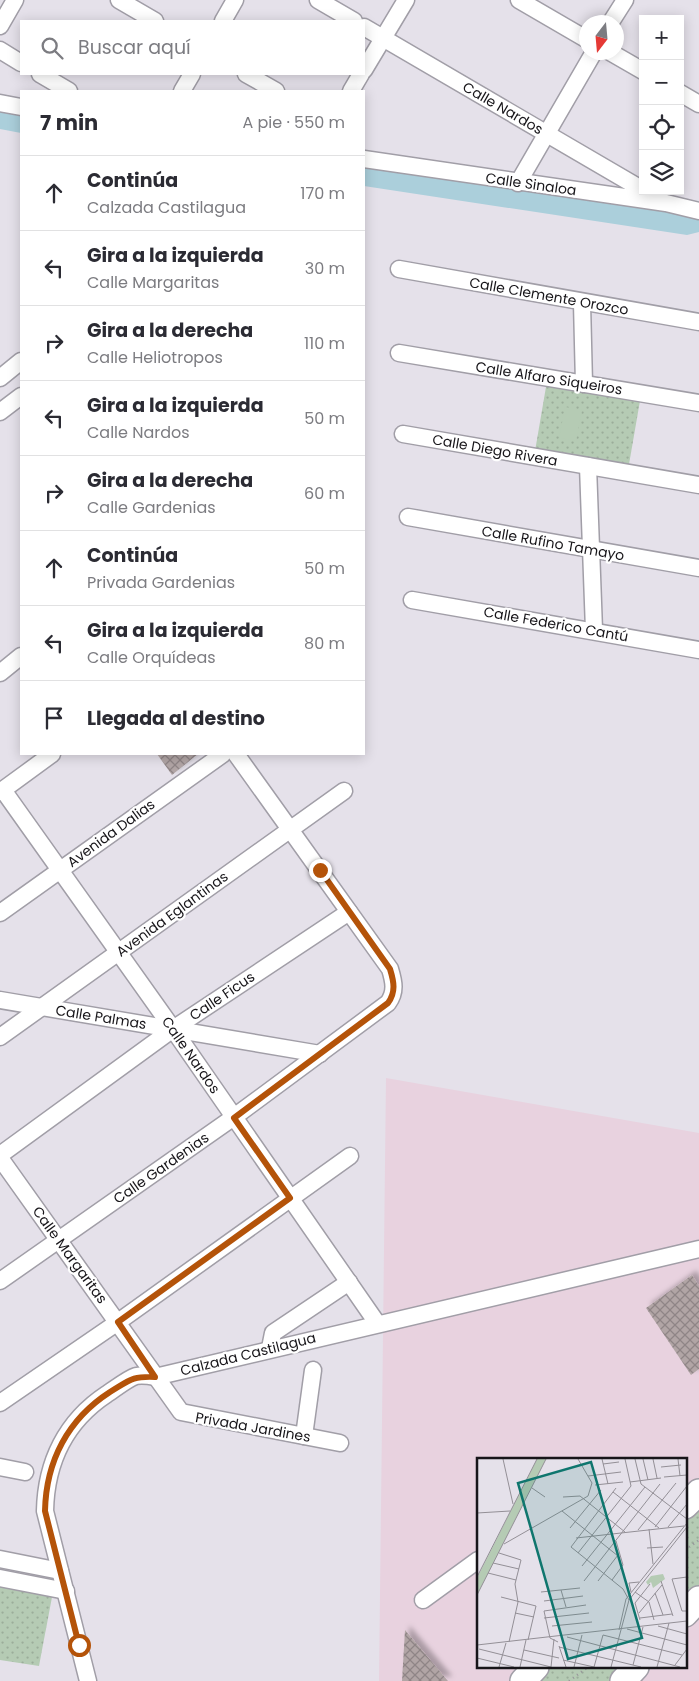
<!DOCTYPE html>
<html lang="es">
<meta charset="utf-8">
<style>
body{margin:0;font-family:Poppins,sans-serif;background:#f7f7f7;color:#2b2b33}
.controls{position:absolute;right:15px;top:15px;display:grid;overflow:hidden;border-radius:0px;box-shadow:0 2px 12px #0003}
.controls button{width:45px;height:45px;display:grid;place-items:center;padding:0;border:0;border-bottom:1px solid #e1e1e2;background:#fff;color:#2b2b33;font:25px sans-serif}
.compass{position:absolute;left:579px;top:15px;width:45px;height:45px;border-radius:50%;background:#fff;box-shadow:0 2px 12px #0003;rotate:196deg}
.stop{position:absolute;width:15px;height:15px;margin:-11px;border:4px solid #b45309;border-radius:50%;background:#fff}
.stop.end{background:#b45309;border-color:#fff;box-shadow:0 1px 5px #0008}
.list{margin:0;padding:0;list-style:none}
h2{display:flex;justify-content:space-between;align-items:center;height:65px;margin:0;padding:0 20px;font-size:21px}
h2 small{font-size:16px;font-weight:400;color:#7c7c81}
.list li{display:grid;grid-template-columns:32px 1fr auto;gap:15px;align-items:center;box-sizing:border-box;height:75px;padding:0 20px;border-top:1px solid #e1e1e2}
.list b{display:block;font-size:19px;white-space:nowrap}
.list p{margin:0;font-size:16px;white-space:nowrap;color:#7c7c81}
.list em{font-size:16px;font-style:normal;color:#7c7c81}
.icon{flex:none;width:28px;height:28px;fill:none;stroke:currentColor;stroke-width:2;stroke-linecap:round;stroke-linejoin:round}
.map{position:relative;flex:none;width:699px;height:1681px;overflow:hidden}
.search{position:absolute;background:#fff;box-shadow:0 2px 12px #0003;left:20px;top:20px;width:345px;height:55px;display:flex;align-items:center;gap:12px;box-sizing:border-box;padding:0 18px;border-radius:0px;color:#7c7c81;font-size:19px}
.panel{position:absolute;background:#fff;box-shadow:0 2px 12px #0003;left:20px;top:90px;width:345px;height:665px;border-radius:0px}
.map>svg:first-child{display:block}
.industrial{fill:#e8d2df;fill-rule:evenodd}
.grass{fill:url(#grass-dots)}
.garden{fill:#b5cbb4}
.water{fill:#abcfdb}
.building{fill:url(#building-cross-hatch);filter:url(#shadow)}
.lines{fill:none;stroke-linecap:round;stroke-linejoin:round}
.minor-casing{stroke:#a19ea7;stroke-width:19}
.highway-casing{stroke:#a19ea7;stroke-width:28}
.path{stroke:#949198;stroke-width:2.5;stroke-dasharray:1 4;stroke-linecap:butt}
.minor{stroke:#fff;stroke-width:16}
.highway{stroke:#fff;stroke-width:25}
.route{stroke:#b45309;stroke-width:6}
.labels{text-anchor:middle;stroke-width:4.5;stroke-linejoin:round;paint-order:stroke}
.street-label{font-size:14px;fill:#171519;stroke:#fff}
.inset-road{fill:none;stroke:#938f96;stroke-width:1}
.view{fill:#0f766e;fill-opacity:0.15;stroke:#0f766e;stroke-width:2.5}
.inset-edge{fill:none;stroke:#171519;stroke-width:2.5}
</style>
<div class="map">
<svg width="699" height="1681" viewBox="0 0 699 1681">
<defs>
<pattern id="grass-dots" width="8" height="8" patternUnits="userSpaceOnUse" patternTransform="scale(1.25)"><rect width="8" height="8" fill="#b5cbb4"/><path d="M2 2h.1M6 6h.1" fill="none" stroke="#9bad9a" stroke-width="1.8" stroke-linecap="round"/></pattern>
<pattern id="building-cross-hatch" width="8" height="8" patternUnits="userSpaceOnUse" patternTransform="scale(1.25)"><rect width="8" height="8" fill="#b1a5a5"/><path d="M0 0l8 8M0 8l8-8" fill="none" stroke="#8f8586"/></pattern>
<filter id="shadow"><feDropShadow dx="4.5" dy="-4.5" stdDeviation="2.5" flood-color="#0004"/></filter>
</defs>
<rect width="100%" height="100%" fill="#e5e1ea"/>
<!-- industrial -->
<path class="industrial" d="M 386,1078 L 699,1133 L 699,1681 L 379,1681 ZM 478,1460 L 685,1460 L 685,1667 L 478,1667 Z"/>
<!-- grass -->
<g class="grass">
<polygon points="547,381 641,395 628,470 534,457"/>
<polygon points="699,1496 699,1596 685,1610 685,1511"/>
<polygon points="0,1581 30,1587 52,1597 39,1666 0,1660"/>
<polygon points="541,1667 632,1667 619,1681 529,1681"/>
</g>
<!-- garden -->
<polygon class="garden" points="565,407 582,410 576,441 559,438"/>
<!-- water -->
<g class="water">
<polygon points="0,110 21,113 21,133 0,129"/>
<polygon points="364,165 689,214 699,220 699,232 687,235 364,186"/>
</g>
<!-- building -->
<g class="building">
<polygon points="157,754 198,754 172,775"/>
<polygon points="692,1275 699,1286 699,1369 691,1375 646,1308"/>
<polygon points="405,1630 448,1681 402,1681"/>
</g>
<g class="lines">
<!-- minor casing -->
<g class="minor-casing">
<g id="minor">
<polyline points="119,0 155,21"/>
<polyline points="318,0 354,21"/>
<polyline points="519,0 586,39"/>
<polyline points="223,21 235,0"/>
<polyline points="611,22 625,0"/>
<polyline points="0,26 15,0"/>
<polyline points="364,27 643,190"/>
<polyline points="0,50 21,63"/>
<polyline points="610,52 643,71"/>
<polyline points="364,70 406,0"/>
<polyline points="40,74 69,91"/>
<polyline points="246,74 276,91"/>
<polyline points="182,91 192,74"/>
<polyline points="351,91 361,74"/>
<polyline points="680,93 699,104"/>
<polyline points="0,103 21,107"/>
<polyline points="364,159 666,203 699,211"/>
<polyline points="518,183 594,52"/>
<polyline points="399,269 699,322"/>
<polyline points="582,303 584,384"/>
<polyline points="399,353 699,403"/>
<polyline points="0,378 21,361"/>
<polyline points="0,412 21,396"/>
<polyline points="403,434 699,485"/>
<polyline points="588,466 594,630"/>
<polyline points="408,517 699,568"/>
<polyline points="412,600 699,650"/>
<polyline points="0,673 21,656"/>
<polyline points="3,790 173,1029 377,1323"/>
<polyline points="0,792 52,754"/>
<polyline points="0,913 223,754"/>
<polyline points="0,1000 320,1054"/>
<polyline points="0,1037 344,791"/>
<polyline points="0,1155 173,1029 349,912"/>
<polyline points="0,1158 181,1412 340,1443"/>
<path d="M 0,1281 L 234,1117 L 388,1003 C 396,992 394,982 390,969 L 236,754"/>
<polyline points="270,1348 273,1333 349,1282"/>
<polyline points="0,1403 118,1322 350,1156"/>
<polyline points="304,1436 313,1370"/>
<polyline points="0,1467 25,1472"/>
<polyline points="0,1559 60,1571"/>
<polyline points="0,1578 66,1591"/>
<polyline points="423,1600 478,1560"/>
<path d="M 88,1681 L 45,1511 C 46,1462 66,1421 107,1394 C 115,1389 127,1379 136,1376 C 141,1375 150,1376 155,1377 L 699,1249"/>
</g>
</g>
<!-- highway casing -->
<g class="highway-casing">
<g id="highway">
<polyline points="685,1506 699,1492"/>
<polyline points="685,1614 699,1599"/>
<polyline points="523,1681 536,1667"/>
<polyline points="623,1681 636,1667"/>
</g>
</g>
<!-- path -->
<g class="path">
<polyline points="685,1550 699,1540"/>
<polyline points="569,1681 588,1667"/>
</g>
<!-- minor -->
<use href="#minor" class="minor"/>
<!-- highway -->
<use href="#highway" class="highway"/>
</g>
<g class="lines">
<!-- route -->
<path class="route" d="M 79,1645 L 45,1511 C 46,1461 68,1419 110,1392 C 130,1380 132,1376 155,1377 L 118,1322 L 290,1198 L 234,1118 L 388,1003 C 396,992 394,982 390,969 L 320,870"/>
</g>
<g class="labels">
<!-- street labels -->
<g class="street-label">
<text transform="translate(503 108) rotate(30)" y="5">Calle Nardos</text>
<text transform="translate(531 184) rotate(8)" y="5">Calle Sinaloa</text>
<text transform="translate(549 296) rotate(10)" y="5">Calle Clemente Orozco</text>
<text transform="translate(549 378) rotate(9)" y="5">Calle Alfaro Siqueiros</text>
<text transform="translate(495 450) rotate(10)" y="5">Calle Diego Rivera</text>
<text transform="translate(553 543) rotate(10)" y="5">Calle Rufino Tamayo</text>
<text transform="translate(556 624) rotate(10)" y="5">Calle Federico Cantú</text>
<text transform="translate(111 833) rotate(-36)" y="5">Avenida Dalias</text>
<text transform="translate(172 914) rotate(-36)" y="5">Avenida Eglantinas</text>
<text transform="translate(222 996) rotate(-34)" y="5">Calle Ficus</text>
<text transform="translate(101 1017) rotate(9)" y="5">Calle Palmas</text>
<text transform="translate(191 1055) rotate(55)" y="5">Calle Nardos</text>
<text transform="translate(161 1168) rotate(-35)" y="5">Calle Gardenias</text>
<text transform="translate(70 1255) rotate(54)" y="5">Calle Margaritas</text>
<text transform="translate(248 1354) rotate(-14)" y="5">Calzada Castilagua</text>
<text transform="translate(253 1427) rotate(10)" y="5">Privada Jardines</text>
</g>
</g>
<!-- overview -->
<g transform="translate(477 1458)">
<rect width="210" height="210" fill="#e5e1ea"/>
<path d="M 60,1 L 69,1 L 0,137 L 0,120 ZM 186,116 L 188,121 L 176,130 L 174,124 L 171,127 L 169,124 L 174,118 Z" fill="#b5cbb4"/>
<path class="inset-road" d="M 26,1 L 36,46M 125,1 L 131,26M 158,1 L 164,26 L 210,61M 166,1 L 171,22M 176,1 L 180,20M 201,1 L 203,18M 126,6 L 142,4M 184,9 L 204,7M 111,18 L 144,14M 187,19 L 210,17M 153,24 L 184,20M 118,27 L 146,24M 55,30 L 68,39M 139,30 L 94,89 L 146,131 L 152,142M 136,34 L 182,70M 86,39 L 103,38 L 148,74M 85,53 L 141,98M 0,55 L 33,53M 178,69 L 210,28M 191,69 L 210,46M 93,70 L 124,32M 172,71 L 176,106M 161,72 L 199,25M 99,80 L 207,68M 27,86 L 111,38 L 115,25 L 101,1M 170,90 L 186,89M 22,95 L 44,102 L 38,126 L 41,144 L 32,184M 101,95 L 154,28 L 148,1M 16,105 L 42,111M 105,108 L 168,29M 11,115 L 39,122M 0,119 L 60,1M 210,119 L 195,121 L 205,153 L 210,153M 135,122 L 146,107 L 139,83M 107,123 L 183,26M 121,123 L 141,97M 184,123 L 196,158M 84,132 L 89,149M 64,134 L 103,130M 154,134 L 152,125 L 162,124M 158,134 L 172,144 L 177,162M 178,135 L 186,157M 0,137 L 69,1M 24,139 L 59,148 L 51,182M 67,143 L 106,138M 38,155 L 57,159M 162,155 L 185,127M 67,160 L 112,155M 163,160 L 195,156M 163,162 L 158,145 L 173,126M 75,168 L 115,164M 181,168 L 210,176M 150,171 L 210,187M 142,172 L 149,141 L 210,65M 126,177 L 205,197M 90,179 L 203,209M 81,184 L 73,180 L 67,153 L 109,147M 0,187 L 210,163M 82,188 L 89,209M 82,189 L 164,209M 2,191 L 74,209M 47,192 L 82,200M 0,200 L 37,209M 86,202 L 117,209M 156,207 L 166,169M 198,207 L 210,191M 22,209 L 29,185M 43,209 L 49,182M 74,209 L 77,181M 97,209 L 105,177M 117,209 L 126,177M 134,209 L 152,142 L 210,69M 180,209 L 192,165"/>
<path class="view" d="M 114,4 L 165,180 L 91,201 L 41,25 Z"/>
<rect width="210" height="210" class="inset-edge"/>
</g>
</svg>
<div class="controls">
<button>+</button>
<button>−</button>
<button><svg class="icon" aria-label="locate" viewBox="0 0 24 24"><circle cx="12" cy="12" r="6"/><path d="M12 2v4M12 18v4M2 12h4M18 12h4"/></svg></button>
<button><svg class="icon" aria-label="layers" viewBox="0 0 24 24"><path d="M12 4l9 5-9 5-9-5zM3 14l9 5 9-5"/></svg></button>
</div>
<svg class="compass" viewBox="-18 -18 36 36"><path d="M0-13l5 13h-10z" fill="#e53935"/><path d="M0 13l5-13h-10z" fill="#7c7c81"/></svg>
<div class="stop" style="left:79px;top:1645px"></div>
<div class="stop end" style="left:320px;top:870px"></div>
<div class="search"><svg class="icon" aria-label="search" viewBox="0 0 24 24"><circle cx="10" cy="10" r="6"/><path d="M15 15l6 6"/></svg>Buscar aquí</div>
<section class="panel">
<h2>7 min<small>A pie · 550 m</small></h2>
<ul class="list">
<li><svg class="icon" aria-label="ahead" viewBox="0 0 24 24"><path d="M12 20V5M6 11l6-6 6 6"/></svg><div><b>Continúa</b><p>Calzada Castilagua</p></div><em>170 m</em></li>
<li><svg class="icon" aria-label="left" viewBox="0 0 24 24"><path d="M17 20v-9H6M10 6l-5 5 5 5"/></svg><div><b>Gira a la izquierda</b><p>Calle Margaritas</p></div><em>30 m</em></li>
<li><svg class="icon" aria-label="right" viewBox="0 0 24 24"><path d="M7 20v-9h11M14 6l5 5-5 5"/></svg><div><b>Gira a la derecha</b><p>Calle Heliotropos</p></div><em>110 m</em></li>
<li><svg class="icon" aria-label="left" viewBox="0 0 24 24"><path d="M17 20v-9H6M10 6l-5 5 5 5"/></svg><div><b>Gira a la izquierda</b><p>Calle Nardos</p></div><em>50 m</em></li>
<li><svg class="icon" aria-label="right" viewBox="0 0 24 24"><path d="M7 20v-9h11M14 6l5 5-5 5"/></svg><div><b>Gira a la derecha</b><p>Calle Gardenias</p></div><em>60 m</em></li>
<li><svg class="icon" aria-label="ahead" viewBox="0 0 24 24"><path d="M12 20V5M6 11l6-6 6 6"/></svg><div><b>Continúa</b><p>Privada Gardenias</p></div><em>50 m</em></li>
<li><svg class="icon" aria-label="left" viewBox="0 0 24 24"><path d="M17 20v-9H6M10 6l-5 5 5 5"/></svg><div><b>Gira a la izquierda</b><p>Calle Orquídeas</p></div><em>80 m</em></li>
<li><svg class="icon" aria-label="arrive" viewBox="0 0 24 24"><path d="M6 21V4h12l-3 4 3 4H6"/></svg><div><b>Llegada al destino</b></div></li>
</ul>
</section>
</div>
